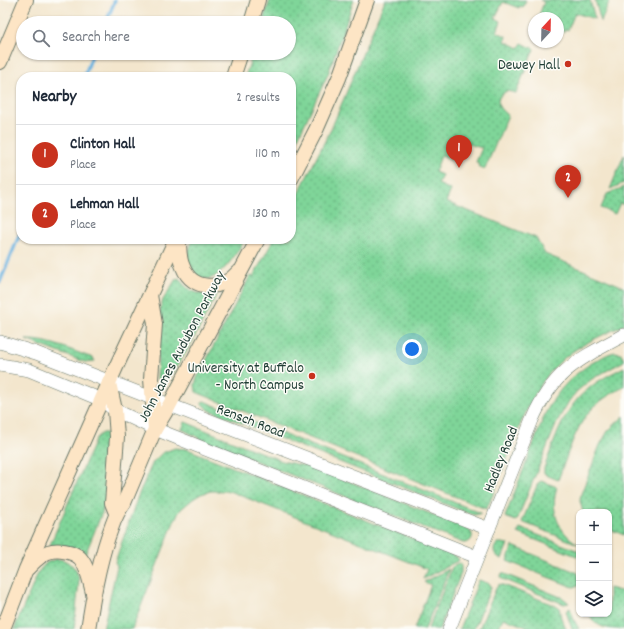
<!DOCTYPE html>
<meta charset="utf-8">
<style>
body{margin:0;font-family:Dekko,sans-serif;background:#f2f2f3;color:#1f2937}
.controls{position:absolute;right:12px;bottom:12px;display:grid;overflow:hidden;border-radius:8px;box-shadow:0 1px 3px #0004}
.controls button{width:36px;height:36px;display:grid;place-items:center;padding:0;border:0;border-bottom:1px solid #e0e1e3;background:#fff;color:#1f2937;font:20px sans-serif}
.compass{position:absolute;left:528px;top:12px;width:36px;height:36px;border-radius:50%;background:#fff;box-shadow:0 1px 3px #0004;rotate:22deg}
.you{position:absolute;left:412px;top:349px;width:14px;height:14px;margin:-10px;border:3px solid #fff;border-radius:50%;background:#1a73e8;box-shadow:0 0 0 6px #1a73e833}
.badge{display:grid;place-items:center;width:26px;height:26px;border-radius:50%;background:#c8321e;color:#fff;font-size:13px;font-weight:700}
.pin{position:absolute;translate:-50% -33px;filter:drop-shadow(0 1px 2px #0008)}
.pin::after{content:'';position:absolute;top:21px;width:14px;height:12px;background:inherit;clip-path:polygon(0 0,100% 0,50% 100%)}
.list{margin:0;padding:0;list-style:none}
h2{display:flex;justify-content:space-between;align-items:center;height:52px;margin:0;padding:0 16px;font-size:17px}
h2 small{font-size:13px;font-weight:400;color:#747a83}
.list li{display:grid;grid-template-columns:26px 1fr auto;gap:12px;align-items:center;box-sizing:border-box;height:60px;padding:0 16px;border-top:1px solid #e0e1e3}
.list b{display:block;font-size:15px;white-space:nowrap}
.list p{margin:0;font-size:13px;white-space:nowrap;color:#747a83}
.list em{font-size:13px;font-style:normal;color:#747a83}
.icon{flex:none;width:22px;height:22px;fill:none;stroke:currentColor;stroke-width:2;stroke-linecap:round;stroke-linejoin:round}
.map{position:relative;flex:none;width:624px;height:629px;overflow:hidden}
.search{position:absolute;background:#fff;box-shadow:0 1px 3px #0004;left:16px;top:16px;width:280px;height:44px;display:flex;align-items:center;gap:10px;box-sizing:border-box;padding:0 14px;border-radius:22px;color:#747a83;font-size:15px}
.panel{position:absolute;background:#fff;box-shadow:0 1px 3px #0004;left:16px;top:72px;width:280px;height:172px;border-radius:16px}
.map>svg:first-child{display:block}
.grass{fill:url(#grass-dots);stroke:#4f8966}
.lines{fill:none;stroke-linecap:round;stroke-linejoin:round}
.stream{stroke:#67b1df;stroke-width:3.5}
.tertiary-casing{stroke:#69786a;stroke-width:14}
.secondary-casing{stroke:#69786a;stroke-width:16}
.tertiary{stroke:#fff;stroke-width:13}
.secondary{stroke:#fde5c5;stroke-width:14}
.poi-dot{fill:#c8321e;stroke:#fdfcf7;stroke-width:1.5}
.labels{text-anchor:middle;stroke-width:3;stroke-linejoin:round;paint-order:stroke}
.poi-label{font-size:15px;fill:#1f3d34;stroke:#fdfcf7;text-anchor:end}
.street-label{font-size:15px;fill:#1f3d34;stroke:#fdfcf7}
</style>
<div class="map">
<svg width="624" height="629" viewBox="0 0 624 629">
<defs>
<pattern id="grass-dots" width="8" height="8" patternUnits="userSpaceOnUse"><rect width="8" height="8" fill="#7fd599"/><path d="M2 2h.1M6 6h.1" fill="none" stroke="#67ae7e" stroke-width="1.8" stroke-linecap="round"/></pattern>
</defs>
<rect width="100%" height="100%" fill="#fdfcf7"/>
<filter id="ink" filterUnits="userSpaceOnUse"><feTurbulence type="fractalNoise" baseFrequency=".025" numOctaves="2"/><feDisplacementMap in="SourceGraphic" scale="8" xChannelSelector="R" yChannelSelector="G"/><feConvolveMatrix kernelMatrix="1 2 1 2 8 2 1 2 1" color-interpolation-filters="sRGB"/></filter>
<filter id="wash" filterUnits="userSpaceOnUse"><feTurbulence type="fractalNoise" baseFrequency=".012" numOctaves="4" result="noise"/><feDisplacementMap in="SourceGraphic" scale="16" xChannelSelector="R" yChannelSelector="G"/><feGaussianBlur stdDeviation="0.9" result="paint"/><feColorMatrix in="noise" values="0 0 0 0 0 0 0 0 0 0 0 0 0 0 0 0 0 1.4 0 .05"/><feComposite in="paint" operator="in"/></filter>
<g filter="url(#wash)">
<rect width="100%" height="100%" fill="#f3e6cd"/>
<!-- grass -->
<g class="grass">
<polygon points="270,0 354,0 328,74 291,153 291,77 245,77 253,53 289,53 289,23 262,23"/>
<path d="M 385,0 L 526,0 L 523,7 L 520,6 L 519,8 L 503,2 L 495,18 L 501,21 L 497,32 L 506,36 L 505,41 L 519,48 L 522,43 L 534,49 L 516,93 L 507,91 C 494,97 496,108 508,115 L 485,169 L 478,166 L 479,163 L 476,162 L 482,148 L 465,143 L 458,159 L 455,158 L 454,161 L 441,156 L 435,172 L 442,175 L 438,184 L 451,190 L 446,202 L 536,238 L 545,254 L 624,287 L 624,325 C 609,332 593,339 578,348 C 539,372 524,415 508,455 C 502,471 494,495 486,509 L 196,392 L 195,384 L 197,378 L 250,276 L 253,277 L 274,239 L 291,239 L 291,208 L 332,127 Z"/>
<polygon points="540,0 590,0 595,19 575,13 568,30 565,29 564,32 558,29 558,18 538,18 544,2"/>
<polygon points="595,0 610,0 601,22"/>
<polygon points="624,155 624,183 610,189"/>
<polygon points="624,187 624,205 620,203 615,214 601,208 607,194"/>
<path d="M 193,239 L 245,239 C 238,251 221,280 205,279 C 202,278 199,277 196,276 C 185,257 186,259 193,239 Z"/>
<path d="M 179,278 C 186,291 201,297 215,293 L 216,295 C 208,311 177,377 162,381 L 157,379 L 160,311 L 163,300 L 176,279 Z"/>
<path d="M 26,340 C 49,339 72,351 93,358 L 95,361 L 85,362 L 79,360 Z"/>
<path d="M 615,352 L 621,353 L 624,361 L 592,379 L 577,391 L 569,401 L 558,420 L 517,520 L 516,521 L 505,517 L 545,414 C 557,390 575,372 597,360 C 603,357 608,353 615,352 Z"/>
<path d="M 624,367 L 624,387 C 612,393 600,400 591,410 C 576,425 566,459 558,480 L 546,475 L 544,473 L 544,468 C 555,441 563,409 587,390 C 598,380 611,374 624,367 Z"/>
<polygon points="204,401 251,421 481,513 475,515 470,514 209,410 201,403"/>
<polygon points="624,416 624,535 609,529 609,512 583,512 580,501 581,494 600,445 608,431"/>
<path d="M 185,422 L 282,461 L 310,467 L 333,475 L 469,529 L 472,534 C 473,540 469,543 463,543 L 203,440 L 182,429 Z"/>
<polygon points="102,433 105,433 110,436 106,503 85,555 50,545 96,438"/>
<polygon points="175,448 187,449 456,556 459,560 423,579 427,569 229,491 211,491 201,494 193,499 181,509 175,519 132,629 103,629 117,566 115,562 138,496 153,462 162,453"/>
<path d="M 541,481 L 557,487 C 550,510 557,531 578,544 L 522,522 L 538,483 Z"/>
<polygon points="520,528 579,551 579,557 518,533"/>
<path d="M 498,543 L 502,543 L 508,544 L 502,559 C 494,556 491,549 498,543 Z"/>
<polygon points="513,546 578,573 579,586 573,587 507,561"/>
<path d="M 56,559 C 69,559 78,568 79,581 L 74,629 L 14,629 L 39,571 L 46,563 Z"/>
<polygon points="461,563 461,573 439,629 428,629 452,567"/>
<polygon points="449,569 425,629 414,629 431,585 424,582"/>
<polygon points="502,573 563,598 569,603 564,604 502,579 501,576"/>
<polygon points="479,580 490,584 491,587 474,629 459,629"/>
<polygon points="500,584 559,607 561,618 566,629 531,629 503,618 498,629 479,629 497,586"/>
<path d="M 609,588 L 624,592 L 624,629 C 610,629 596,629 589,614 L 609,614 Z"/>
<polygon points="570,608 574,620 579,629 572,629 566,611"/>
</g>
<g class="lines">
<!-- stream -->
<g class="stream">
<polyline points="106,23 115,0"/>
<polyline points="84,77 93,53"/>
<polyline points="0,282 21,231"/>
</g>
</g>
</g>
<g filter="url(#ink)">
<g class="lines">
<!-- tertiary casing -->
<g class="tertiary-casing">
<g id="tertiary">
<polyline points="0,342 36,353 489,529"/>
<polyline points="0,365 29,370 102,400 115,410 155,429 477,557"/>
<path d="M 449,629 L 532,420 C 554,370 578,360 624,335"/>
</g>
</g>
<!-- secondary casing -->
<g class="secondary-casing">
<g id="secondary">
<polyline points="251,23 258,0"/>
<polyline points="0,62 26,0"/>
<polyline points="233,77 241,53"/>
<polyline points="291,179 317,128 339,78 367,0"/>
<path d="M 179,239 C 179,248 179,259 183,267 C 192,291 222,291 237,273"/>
<polyline points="150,295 155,324 151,379 155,429"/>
<polyline points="109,383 115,410 117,437 112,503 116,513"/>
<path d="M 28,568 C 34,562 40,555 48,552 C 57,549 73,551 80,558 C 88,567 90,582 93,593"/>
<polyline points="3,629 26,569 117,365 176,239"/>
<path d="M 88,629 C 93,598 98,567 108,537 C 113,524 115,514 124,503 L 155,429 L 169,406 L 258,239"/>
</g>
</g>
<!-- tertiary -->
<use href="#tertiary" class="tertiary"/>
<!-- secondary -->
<use href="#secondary" class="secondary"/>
</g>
</g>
<!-- markers -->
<g class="poi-dot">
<circle cx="568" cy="64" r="4"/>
<circle cx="312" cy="376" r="4"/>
</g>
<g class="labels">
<!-- poi labels -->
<g class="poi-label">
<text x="560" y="69">Dewey Hall</text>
<text x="304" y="372">University at Buffalo<tspan x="304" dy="17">- North Campus</tspan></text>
</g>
<!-- street labels -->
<g class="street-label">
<text transform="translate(181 346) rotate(-62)" y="5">John James Audubon Parkway</text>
<text transform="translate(251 420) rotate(21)" y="5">Rensch Road</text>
<text transform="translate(500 459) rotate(-68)" y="5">Hadley Road</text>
</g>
</g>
</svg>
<div class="controls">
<button>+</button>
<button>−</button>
<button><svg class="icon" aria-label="layers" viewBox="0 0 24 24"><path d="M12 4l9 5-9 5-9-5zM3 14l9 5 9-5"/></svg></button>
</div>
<svg class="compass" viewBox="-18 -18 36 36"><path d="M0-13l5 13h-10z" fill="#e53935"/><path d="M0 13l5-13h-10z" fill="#747a83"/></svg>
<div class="you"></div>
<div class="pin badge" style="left:459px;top:168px">1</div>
<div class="pin badge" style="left:568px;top:198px">2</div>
<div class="search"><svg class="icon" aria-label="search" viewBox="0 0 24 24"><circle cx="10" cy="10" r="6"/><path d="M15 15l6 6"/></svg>Search here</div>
<section class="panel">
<h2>Nearby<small>2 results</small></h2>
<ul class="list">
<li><span class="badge">1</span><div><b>Clinton Hall</b><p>Place</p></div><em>110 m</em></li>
<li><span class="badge">2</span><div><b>Lehman Hall</b><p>Place</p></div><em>130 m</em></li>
</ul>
</section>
</div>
